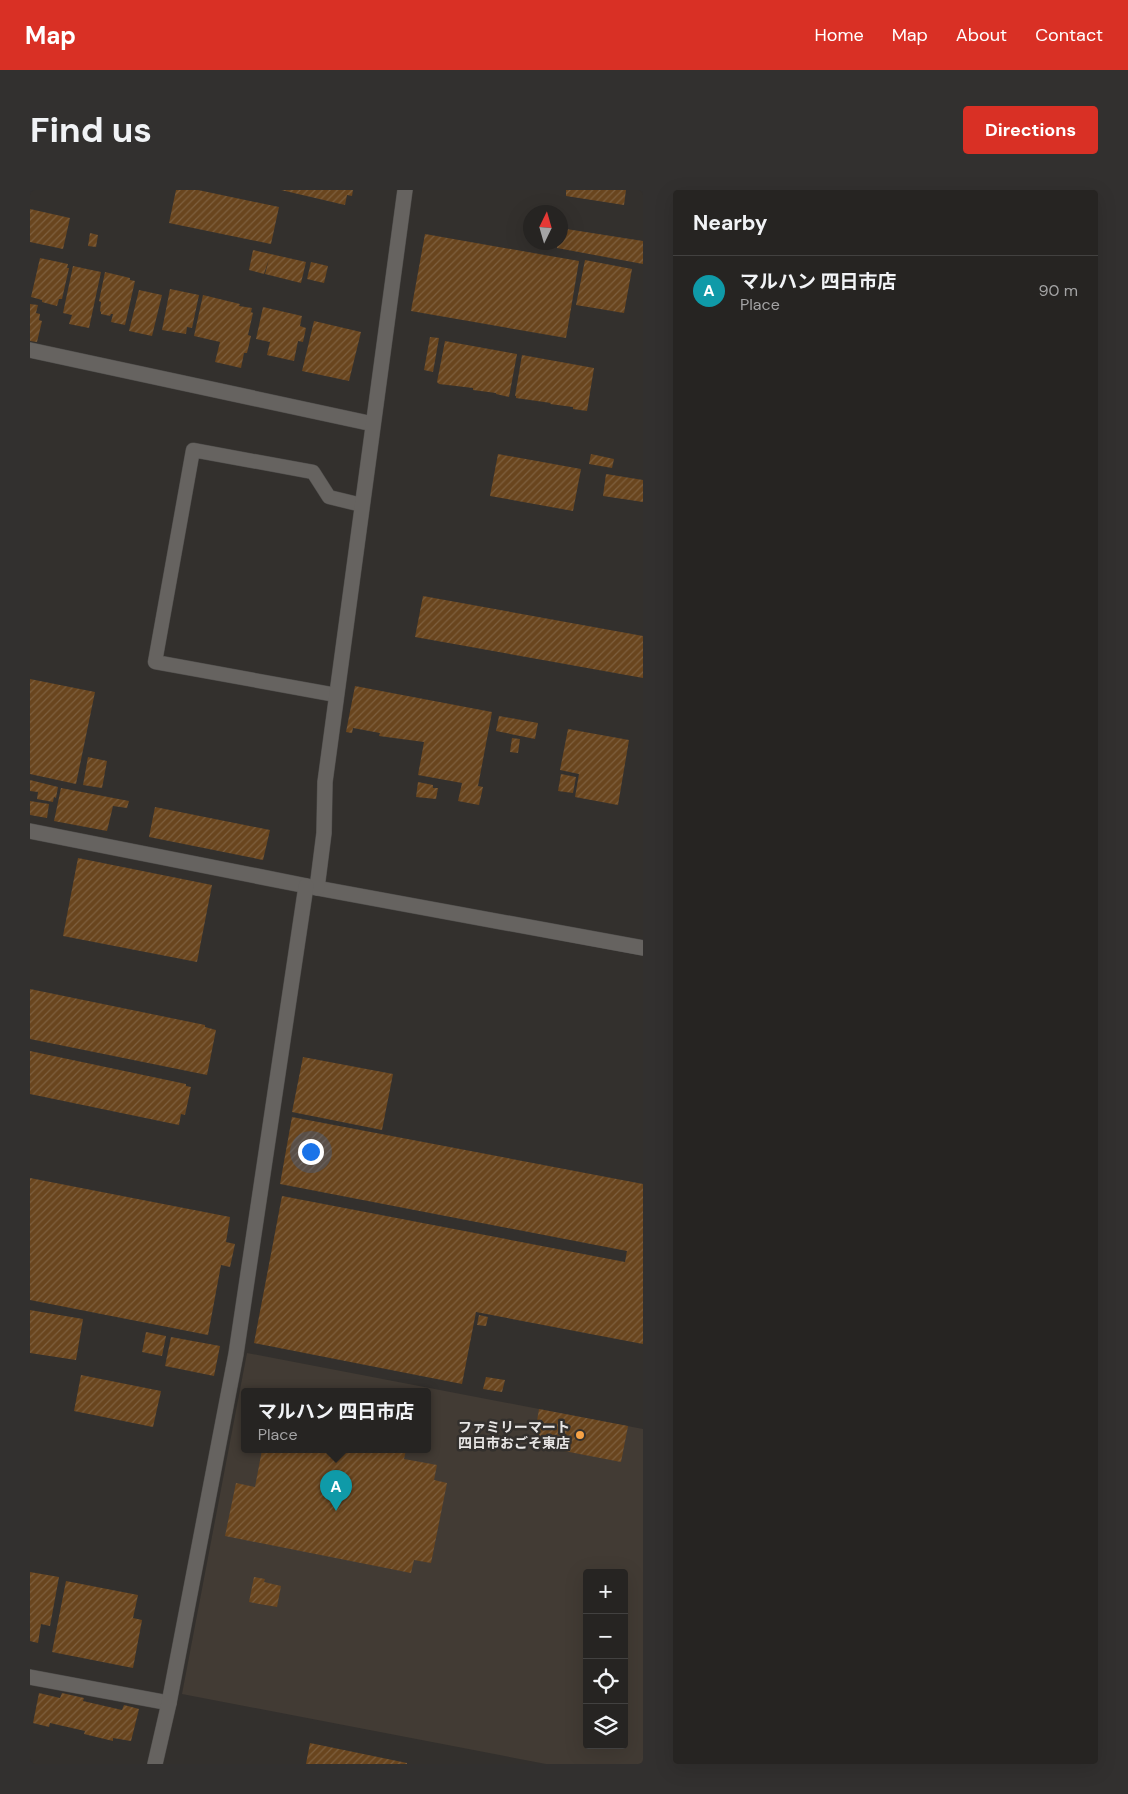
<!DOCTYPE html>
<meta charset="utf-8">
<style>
body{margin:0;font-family:"DM Sans","Noto Sans JP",sans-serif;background:#32302f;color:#f1f3f6}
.controls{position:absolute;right:15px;bottom:15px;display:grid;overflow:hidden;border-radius:5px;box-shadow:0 5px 20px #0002}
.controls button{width:45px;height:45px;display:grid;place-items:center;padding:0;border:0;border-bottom:1px solid #424140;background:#262422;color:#f1f3f6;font:25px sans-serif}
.compass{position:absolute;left:493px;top:15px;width:45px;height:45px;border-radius:50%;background:#262422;box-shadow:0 5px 20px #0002;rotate:5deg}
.you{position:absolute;left:280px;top:961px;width:18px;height:18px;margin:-12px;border:4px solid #fff;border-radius:50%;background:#1a73e8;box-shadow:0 0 0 8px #1a73e833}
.badge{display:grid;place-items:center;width:32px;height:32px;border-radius:50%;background:#d93025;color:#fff;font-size:16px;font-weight:700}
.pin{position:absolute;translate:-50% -41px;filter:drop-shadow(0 1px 2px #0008)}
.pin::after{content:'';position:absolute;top:26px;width:18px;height:15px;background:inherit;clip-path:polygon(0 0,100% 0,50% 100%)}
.popup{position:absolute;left:211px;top:1198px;width:190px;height:65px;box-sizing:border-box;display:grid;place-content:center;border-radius:5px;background:#262422;filter:drop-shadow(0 1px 4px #0005);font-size:16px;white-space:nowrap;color:#a4a4a5}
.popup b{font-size:19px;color:#f1f3f6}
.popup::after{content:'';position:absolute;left:50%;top:100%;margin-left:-10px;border:10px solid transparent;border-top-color:#262422}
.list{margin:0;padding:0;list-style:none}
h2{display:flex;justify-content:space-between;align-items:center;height:65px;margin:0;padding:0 20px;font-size:21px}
h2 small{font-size:16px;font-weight:400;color:#a4a4a5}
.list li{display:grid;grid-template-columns:32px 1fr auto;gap:15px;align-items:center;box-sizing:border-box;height:70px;padding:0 20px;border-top:1px solid #424140}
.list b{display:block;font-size:19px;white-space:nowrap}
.list p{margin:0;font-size:16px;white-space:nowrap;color:#a4a4a5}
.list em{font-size:16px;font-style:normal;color:#a4a4a5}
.icon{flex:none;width:28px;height:28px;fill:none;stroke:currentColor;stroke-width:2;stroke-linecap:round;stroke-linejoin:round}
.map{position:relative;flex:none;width:613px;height:1574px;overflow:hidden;border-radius:5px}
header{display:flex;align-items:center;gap:30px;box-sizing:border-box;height:70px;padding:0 25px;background:#d93025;color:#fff}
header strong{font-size:24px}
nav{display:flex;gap:28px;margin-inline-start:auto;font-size:18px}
.intro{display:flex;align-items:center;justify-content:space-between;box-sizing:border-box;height:120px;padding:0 30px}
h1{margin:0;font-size:35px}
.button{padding:12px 22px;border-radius:5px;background:#d93025;color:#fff;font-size:18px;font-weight:700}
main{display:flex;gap:30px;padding:0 30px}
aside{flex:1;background:#262422;border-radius:5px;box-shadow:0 5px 20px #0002}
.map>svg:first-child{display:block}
.built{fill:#423b34;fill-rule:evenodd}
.building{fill:url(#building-hatch)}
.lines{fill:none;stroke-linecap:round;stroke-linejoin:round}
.service-casing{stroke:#4f4d4b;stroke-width:15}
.minor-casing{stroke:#4f4d4b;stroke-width:16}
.service{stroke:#666360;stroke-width:14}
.minor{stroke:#666360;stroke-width:15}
.poi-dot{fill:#f6a246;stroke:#33302d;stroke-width:2}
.labels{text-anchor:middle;stroke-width:5;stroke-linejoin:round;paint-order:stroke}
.poi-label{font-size:14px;font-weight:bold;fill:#e7e5e4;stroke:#33302d;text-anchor:end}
</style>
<header>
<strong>Map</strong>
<nav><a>Home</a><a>Map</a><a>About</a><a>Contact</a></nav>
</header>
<div class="intro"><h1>Find us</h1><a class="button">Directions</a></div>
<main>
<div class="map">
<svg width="613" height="1574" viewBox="0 0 613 1574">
<defs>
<pattern id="building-hatch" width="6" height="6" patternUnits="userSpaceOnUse" patternTransform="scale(1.25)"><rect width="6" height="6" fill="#69451e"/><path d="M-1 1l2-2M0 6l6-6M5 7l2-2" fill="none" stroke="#7e603f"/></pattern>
</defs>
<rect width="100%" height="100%" fill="#33302d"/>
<!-- built -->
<path class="built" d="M 217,1163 L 613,1239 L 613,1574 L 516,1574 L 152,1504 ZM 215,1202 L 397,1202 L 397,1260 L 215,1260 ZM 557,1383 L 594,1383 L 594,1555 L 557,1555 Z"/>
<!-- building -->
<g class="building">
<polygon points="146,0 168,0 249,17 241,54 139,33"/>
<polygon points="251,0 323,0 322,6 317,5 315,15"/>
<polygon points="536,0 596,0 594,15 536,6"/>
<polygon points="0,19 40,28 33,59 0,52"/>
<polygon points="530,38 613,51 613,74 527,58 527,52 530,52"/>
<polygon points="60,43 68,45 66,57 58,56"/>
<polygon points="395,44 549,71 536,148 381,121"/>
<polygon points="223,60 276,72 271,93 235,84 239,69 234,84 219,80"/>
<polygon points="10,68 38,74 37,78 39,78 32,109 29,109 27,116 12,112 12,110 1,107"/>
<polygon points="555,70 602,79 594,123 546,115"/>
<polygon points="281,72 298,76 294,93 277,89"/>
<polygon points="43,76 71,82 59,138 39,134 42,125 33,123"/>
<polygon points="75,82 100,88 100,90 105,91 95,135 81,132 83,124 81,124 80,126 71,124 71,122 70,121 71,112 69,111"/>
<polygon points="140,99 169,105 162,138 157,137 156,144 132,140"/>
<polygon points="109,100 132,105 122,146 99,141"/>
<polygon points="173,105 210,114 209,116 222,118 221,122 223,123 218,145 221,146 217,163 214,163 211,178 185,172 190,152 164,146"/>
<polygon points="0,114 8,115 6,123 10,124 9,130 12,131 7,152 0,151"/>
<polygon points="233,117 272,126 270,136 276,138 273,152 268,151 264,171 237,165 240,152 226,149"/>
<polygon points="284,131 331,142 319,191 272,181"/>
<polygon points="400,147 409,148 403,182 394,180"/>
<polygon points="415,151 487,164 479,207 466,204 466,203 443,200 443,198 409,194 407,192"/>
<polygon points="492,165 564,178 557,221 543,219 543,217 520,214 521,213 486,208 486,206 485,206"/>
<polygon points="468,264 551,279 543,321 460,306"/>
<polygon points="561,264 584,269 582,278 559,274"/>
<polygon points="576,284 613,290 613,312 573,306"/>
<polygon points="393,406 613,446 613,488 385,447"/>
<polygon points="0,489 65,502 46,594 0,584"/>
<polygon points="325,496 462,522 448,596 453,597 449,615 428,611 432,593 388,585 394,552 349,546 350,543 323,538 322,543 316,542"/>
<polygon points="469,526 508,533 505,549 466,541"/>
<polygon points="538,539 599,550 588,615 545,607 549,584 530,580"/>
<polygon points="482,548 490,549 488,563 480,562"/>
<polygon points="58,567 77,571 72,598 53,595"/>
<polygon points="531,584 546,587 543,603 528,601"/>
<polygon points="0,590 28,597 26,608 24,607 23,612 7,609 8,602 0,601"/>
<polygon points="388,592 403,595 403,598 408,598 406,609 386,607"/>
<polygon points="31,598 99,611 97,618 83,616 77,641 24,631"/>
<polygon points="0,611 19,614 17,628 0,625"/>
<polygon points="125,617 240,640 233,670 119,647"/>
<polygon points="48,668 182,695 167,772 33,746"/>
<polygon points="0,799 175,835 175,837 186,840 177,885 0,849"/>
<polygon points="0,861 156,894 156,896 161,897 155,925 151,924 149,935 0,904"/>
<polygon points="273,867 363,884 352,940 262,922"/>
<polygon points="262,927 613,994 613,1154 446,1122 432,1194 224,1153 252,1006 595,1072 597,1061 250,994"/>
<polygon points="0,988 200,1027 196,1052 205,1054 200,1077 191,1075 178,1145 0,1110"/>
<polygon points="0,1120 53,1129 46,1170 0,1163"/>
<polygon points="449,1125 458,1127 456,1136 447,1135"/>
<polygon points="116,1142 136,1146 132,1166 112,1162"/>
<polygon points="141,1147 190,1156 184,1186 135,1176"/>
<polygon points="51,1185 131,1201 123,1237 44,1221"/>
<polygon points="456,1187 475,1190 472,1202 453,1199"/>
<polygon points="509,1219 598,1236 591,1272 503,1255"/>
<polygon points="232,1260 376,1260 374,1269 407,1275 404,1290 417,1293 401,1373 384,1370 381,1383 195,1346 206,1293 225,1297"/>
<polygon points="0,1382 29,1387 20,1436 11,1434 8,1453 0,1451"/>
<polygon points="224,1387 235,1389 234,1392 251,1396 247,1417 219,1412"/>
<polygon points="36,1391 108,1405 103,1428 112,1430 103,1478 22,1462"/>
<polygon points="9,1503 30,1508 32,1503 54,1508 53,1511 92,1520 94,1515 109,1519 101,1551 83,1548 83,1551 54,1544 55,1541 20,1533 19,1537 3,1533"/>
<polygon points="280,1553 377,1573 377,1574 276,1574"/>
</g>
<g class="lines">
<!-- service casing -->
<g class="service-casing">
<polyline id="service" points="306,505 125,472 163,260 283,282 299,307 332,315"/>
</g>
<!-- minor casing -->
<g class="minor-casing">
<g id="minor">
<polyline points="0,160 343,234"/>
<polyline points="0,641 287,698 613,758"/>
<polyline points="287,698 294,643 295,592 375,0"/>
<polyline points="0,1487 139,1513"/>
<polyline points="125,1574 139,1513 206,1164 276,696"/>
</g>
</g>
<!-- service -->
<use href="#service" class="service"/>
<!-- minor -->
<use href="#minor" class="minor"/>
</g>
<!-- markers -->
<circle class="poi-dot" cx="550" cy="1245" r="5"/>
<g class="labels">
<!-- poi labels -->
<g class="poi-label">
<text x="540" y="1242">ファミリーマート<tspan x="540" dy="16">四日市おごそ東店</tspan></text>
</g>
</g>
</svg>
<div class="controls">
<button>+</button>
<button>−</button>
<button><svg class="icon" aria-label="locate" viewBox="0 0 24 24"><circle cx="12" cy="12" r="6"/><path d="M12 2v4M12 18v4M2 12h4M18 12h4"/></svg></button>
<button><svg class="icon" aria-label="layers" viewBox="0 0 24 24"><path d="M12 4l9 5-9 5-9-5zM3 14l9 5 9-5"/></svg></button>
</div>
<svg class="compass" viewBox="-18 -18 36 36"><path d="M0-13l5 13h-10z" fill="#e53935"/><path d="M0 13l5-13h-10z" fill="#a4a4a5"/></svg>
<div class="you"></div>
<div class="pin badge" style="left:306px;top:1321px;background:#0f9aa8">A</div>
<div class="popup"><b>マルハン 四日市店</b>Place</div>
</div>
<aside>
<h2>Nearby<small></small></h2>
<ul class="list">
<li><span class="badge" style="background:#0f9aa8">A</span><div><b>マルハン 四日市店</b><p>Place</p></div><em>90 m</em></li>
</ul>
</aside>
</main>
